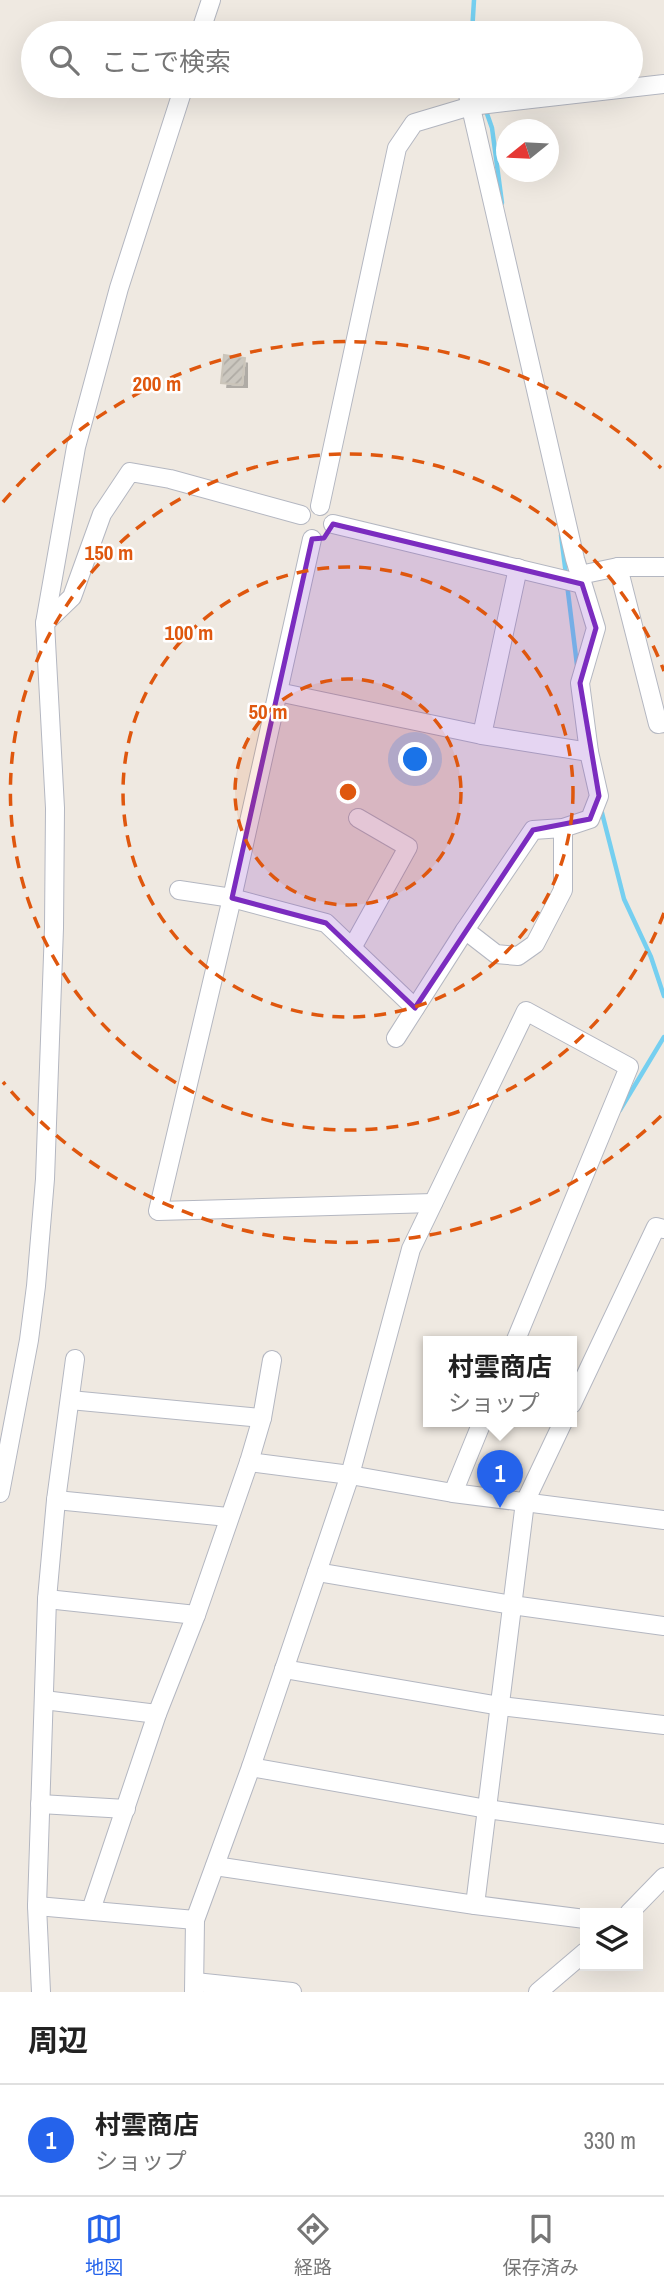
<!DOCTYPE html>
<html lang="ja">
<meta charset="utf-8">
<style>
body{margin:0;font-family:"Archivo Narrow","Noto Sans JP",sans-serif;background:#f2f2f2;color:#222}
.controls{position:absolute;right:21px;bottom:21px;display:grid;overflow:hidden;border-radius:0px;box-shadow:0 7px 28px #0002}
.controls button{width:63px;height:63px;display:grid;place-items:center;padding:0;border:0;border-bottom:2px solid #e0e0e0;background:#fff;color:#222;font:35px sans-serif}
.compass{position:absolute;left:496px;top:119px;width:63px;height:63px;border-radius:50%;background:#fff;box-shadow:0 7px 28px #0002;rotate:252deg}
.you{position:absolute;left:416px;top:760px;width:24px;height:24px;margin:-18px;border:5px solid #fff;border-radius:50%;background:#1a73e8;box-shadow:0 0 0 10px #1a73e833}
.badge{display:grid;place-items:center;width:46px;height:46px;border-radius:50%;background:#2563eb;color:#fff;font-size:23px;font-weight:700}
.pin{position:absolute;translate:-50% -58px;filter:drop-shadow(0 2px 4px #0008)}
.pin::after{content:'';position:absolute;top:37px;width:24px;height:21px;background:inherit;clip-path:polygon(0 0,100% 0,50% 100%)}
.popup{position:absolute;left:423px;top:1336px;width:154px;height:91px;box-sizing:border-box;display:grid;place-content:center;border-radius:0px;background:#fff;filter:drop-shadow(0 2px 5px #0005);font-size:23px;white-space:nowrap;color:#767676}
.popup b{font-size:26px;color:#222}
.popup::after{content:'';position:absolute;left:50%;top:100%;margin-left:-14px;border:14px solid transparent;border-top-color:#fff}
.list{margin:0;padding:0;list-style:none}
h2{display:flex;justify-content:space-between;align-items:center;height:91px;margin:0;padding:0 28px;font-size:30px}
h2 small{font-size:23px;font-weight:400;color:#767676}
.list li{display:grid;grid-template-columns:46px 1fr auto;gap:21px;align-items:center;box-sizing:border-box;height:112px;padding:0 28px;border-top:2px solid #e0e0e0}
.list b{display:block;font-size:26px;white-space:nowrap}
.list p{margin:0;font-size:23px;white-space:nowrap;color:#767676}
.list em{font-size:23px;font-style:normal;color:#767676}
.icon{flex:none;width:38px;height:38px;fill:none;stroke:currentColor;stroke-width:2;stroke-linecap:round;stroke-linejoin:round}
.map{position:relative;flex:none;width:664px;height:1992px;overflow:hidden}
.search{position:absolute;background:#fff;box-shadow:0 7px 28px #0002;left:21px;right:21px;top:21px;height:77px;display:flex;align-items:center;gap:18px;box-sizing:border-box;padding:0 24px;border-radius:38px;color:#767676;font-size:26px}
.sheet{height:203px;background:#fff}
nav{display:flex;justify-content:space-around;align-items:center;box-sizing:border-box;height:98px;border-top:2px solid #e0e0e0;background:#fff;font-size:19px;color:#767676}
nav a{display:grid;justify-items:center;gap:4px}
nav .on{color:#2563eb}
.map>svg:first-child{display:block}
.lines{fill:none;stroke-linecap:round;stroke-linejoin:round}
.stream{stroke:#75cff0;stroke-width:4.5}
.building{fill:url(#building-hatch);stroke:#cbc5ba;stroke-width:2;filter:url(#shadow)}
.minor-casing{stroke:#b4b7c1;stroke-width:20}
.minor{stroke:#fff;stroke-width:18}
.marked{fill:#7b2cbf;fill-opacity:0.2;stroke:#7b2cbf;stroke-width:5;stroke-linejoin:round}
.ring{fill:none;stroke:#df570e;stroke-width:3.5;stroke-dasharray:12 9}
.centre{fill:#df570e;stroke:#fff;stroke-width:3.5}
.ring-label{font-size:21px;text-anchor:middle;font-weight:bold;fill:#df570e;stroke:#fff;stroke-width:5;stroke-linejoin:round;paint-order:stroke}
</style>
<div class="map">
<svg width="664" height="1992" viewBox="0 0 664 1992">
<defs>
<pattern id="building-hatch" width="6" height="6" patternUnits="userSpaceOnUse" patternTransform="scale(1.75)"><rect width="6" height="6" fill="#cbc7bf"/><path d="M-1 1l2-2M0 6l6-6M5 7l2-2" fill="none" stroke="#afaba4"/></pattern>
<filter id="shadow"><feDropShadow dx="6" dy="6" stdDeviation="0" flood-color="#0004"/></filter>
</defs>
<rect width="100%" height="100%" fill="#efe9e1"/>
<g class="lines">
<!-- stream -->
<g class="stream">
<polyline points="472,33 474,0"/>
<polyline points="479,86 483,100"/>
<polyline points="485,108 492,128 502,203"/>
<polyline points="561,535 566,575"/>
<polyline points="567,584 577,665"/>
<polyline points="601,809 624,899 651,957 664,996"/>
<polyline points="620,1110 664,1037"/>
</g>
</g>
<!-- building -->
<polygon class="building" points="224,355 245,358 242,385 221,383"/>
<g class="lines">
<!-- minor casing -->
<g class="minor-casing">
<g id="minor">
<polyline points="200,33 211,0"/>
<polyline points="320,506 397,148 414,123 471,106 664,84"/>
<polyline points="333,524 582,584"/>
<polyline points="312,539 232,898 158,1211 433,1203"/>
<polyline points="618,567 658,724 664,723"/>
<polyline points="580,575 618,567 664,567"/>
<polyline points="45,623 72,597 102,514 130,472 170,479 301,515"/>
<polyline points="278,692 482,735 589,752"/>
<polyline points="482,735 518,568"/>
<polyline points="179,890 232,898 326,923 415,1008"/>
<polyline points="465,930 496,954 518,956 535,944 563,890 563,828"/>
<polyline points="352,948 408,847 358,818"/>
<polyline points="396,1038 465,930 533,830 563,828 590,819 599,796 589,752 580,683 596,628 575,559 466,86"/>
<polyline points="70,1400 262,1418"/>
<polyline points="572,1404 656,1227 664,1229"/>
<polyline points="249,1462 350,1475 453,1493 664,1520"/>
<polyline points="0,1493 29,1340 36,1286 45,1179 54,928 55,808 45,623 76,447 119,288 184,86"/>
<polyline points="453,1493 482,1422"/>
<polyline points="56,1500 228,1517"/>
<polyline points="317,1572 512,1605 664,1626"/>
<polyline points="47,1599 196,1615"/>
<polyline points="284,1669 500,1706 664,1725"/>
<polyline points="44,1700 157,1714"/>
<polyline points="251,1767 487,1809 664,1834"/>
<polyline points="40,1804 126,1809"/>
<polyline points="215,1866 475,1905 585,1919"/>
<polyline points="475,1905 525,1502 563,1422"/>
<polyline points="37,1906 195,1920"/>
<polyline points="91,1910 157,1714 196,1615 249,1462 262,1418 272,1360"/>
<polyline points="629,1913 664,1877"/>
<polyline points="195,1982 292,1992"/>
<polyline points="41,1992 37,1906 47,1599 56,1500 75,1359"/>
<polyline points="194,1992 195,1920 251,1767 350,1475 411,1249 526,1011 629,1067 515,1342"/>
<polyline points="538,1992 585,1952"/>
</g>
</g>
<!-- minor -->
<use href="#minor" class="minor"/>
</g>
<!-- marked area -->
<path class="marked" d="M 333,524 L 582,584 L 596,628 L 580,683 L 599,796 L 590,819 L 533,830 L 415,1008 L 326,923 L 232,898 L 312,539 L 324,538 Z"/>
<!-- distance rings -->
<circle cx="348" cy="792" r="113" fill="#df570e" fill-opacity=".12"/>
<g class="ring">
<circle cx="348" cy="792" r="113"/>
<circle cx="348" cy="792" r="225"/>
<path d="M664 913A338 338 0 1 1 664 671"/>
<path d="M661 1116A451 451 0 0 1 3 1082M3 502A451 451 0 0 1 661 468"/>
</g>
<circle cx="348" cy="792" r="10" class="centre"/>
<g class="ring-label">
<text x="157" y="391">200 m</text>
<text x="109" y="560">150 m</text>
<text x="189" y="640">100 m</text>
<text x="268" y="719">50 m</text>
</g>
</svg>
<div class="controls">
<button><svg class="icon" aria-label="layers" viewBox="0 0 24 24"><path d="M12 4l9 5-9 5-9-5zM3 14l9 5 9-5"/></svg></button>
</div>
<svg class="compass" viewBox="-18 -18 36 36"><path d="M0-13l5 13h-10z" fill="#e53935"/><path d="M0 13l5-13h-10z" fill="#767676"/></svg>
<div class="you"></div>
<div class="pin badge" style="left:500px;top:1508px">1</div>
<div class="popup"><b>村雲商店</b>ショップ</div>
<div class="search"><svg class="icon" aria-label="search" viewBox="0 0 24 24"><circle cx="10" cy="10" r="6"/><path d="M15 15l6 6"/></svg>ここで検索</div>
</div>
<section class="sheet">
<h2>周辺<small></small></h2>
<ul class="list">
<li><span class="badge">1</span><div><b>村雲商店</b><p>ショップ</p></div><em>330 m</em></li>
</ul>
</section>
<nav>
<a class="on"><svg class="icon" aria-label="map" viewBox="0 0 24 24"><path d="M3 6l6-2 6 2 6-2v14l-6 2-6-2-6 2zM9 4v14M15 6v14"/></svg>地図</a>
<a><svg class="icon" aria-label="directions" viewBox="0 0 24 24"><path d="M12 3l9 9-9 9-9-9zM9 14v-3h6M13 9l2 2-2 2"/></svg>経路</a>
<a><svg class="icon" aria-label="saved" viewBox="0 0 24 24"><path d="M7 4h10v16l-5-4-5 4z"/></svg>保存済み</a>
</nav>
